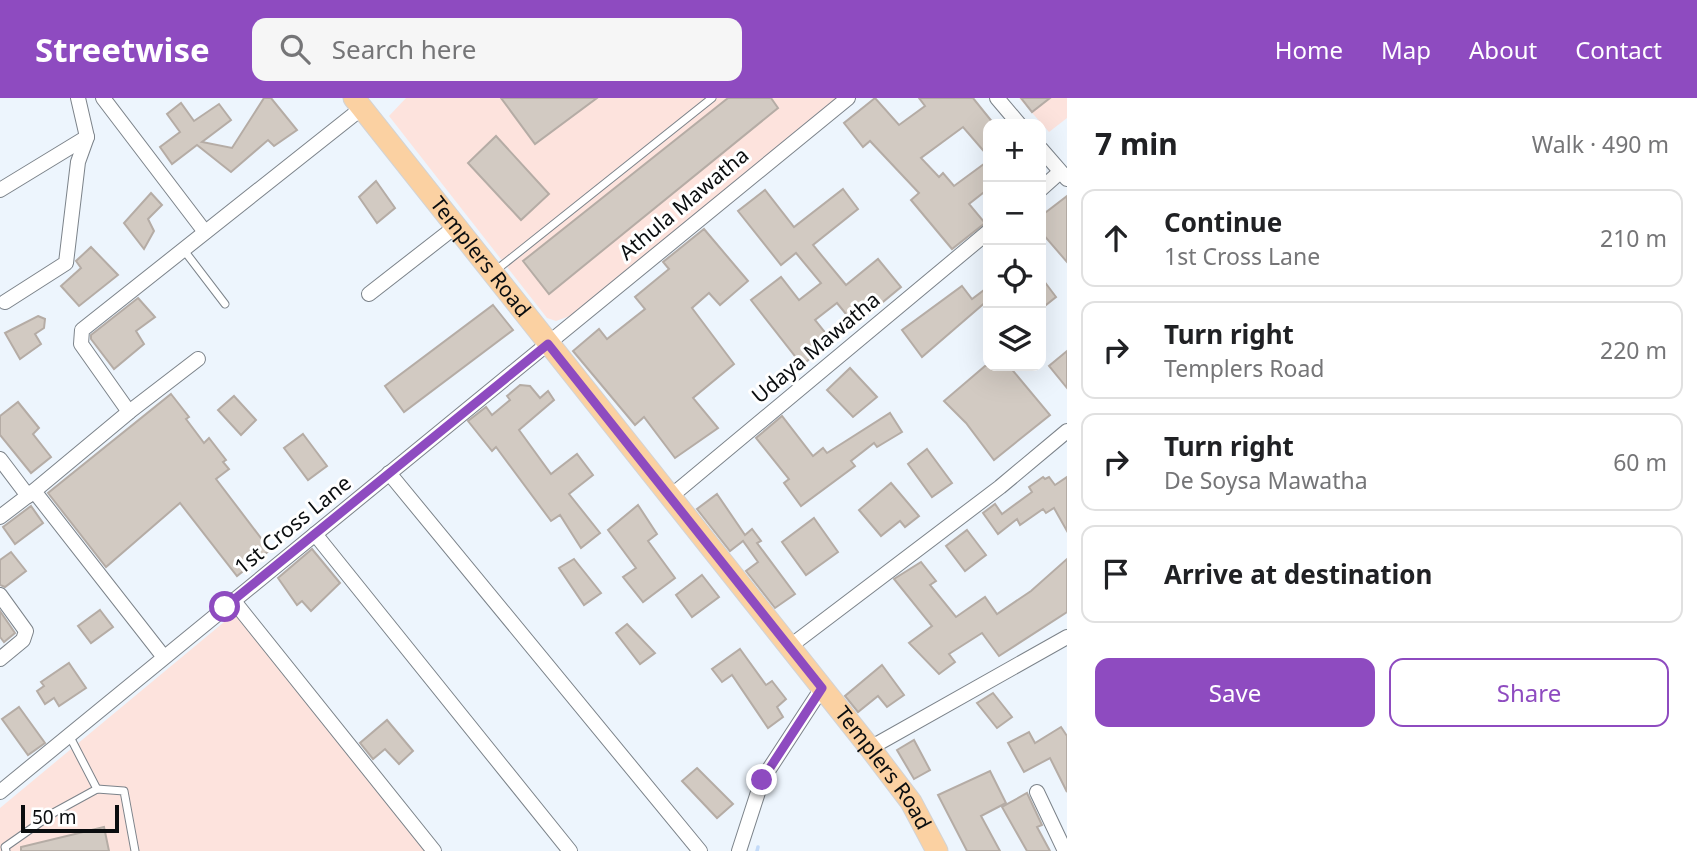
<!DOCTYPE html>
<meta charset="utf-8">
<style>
body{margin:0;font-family:"Noto Sans",sans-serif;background:#f6f6f6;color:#202124}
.controls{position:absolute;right:21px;top:21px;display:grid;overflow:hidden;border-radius:14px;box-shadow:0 7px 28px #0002}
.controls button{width:63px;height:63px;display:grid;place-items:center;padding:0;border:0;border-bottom:2px solid #e0e0e0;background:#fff;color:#202124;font:35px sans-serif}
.scale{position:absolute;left:21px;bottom:18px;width:98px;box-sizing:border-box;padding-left:7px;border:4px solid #0a0d0f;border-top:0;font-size:19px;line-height:24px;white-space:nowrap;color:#0a0d0f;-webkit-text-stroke:5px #fff;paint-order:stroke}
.stop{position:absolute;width:21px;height:21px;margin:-16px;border:5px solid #8e4bc0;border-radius:50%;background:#fff}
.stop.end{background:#8e4bc0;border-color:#fff;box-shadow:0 2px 7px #0008}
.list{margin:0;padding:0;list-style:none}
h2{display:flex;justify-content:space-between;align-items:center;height:91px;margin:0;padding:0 28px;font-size:30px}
h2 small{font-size:23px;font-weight:400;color:#757577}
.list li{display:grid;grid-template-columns:46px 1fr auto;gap:21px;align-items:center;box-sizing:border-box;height:98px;margin:0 14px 14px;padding:0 14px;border:2px solid #e0e0e0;border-radius:14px}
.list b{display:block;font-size:26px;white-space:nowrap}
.list p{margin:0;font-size:23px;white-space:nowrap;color:#757577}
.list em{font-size:23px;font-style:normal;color:#757577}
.actions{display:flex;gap:14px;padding:21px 28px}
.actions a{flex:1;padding:16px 0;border:2px solid #8e4bc0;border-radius:14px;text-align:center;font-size:24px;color:#8e4bc0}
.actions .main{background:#8e4bc0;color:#fff}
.icon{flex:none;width:38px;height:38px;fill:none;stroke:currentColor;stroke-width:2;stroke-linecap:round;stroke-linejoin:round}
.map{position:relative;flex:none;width:1067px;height:753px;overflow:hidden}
header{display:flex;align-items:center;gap:42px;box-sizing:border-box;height:98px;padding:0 35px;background:#8e4bc0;color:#fff}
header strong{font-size:33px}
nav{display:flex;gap:38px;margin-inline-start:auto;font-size:24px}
.search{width:490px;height:63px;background:#f6f6f6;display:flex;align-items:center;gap:18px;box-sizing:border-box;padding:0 24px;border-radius:14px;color:#757577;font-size:26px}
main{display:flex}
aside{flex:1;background:#fff}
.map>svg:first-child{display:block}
.industrial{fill:#fde3dd}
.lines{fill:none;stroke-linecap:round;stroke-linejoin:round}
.stream{stroke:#c3daf8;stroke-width:3.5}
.building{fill:#d2cac2;stroke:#b5aca5;stroke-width:2}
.lane-casing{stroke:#7c838a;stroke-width:9}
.street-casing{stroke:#7c838a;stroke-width:16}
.primary-casing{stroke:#d3d3d4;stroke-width:23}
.lane{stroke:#fff;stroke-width:7}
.street{stroke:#fff;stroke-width:14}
.primary{stroke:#fbd1a2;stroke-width:21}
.route{stroke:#8e4bc0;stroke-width:9}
.labels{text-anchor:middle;stroke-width:6;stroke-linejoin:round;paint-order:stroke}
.street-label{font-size:21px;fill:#0a0d0f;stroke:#fff}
</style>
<header>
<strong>Streetwise</strong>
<div class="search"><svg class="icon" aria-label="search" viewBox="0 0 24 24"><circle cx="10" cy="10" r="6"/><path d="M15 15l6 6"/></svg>Search here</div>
<nav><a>Home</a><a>Map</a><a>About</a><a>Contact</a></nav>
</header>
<main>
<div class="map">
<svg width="1067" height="753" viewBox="0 0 1067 753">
<rect width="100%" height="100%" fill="#edf5fd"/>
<!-- industrial -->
<g class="industrial">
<polygon points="406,0 843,0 581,214 556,223 547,220 389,18"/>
<polygon points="1019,0 1067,0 1067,20 1049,34"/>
<polygon points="235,515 431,753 0,753 0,710"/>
</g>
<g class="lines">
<!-- stream -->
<polyline class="stream" points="757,753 758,749"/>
</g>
<!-- building -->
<g class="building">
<polygon points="264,0 271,0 297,32 274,48 268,42 231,74 197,47 172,66 160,49 180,34 167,16 181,5 194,23 219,6 231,22 202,44 232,50"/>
<polygon points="501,0 597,0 535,46"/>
<polygon points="728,0 771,0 778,10 549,196 523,163"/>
<polygon points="875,0 899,27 925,8 919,0 973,0 994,26 988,26 988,58 963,29 921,60 939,79 943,75 954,88 988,63 988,91 969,106 985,125 952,151 911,102 919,95 870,43 863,49 844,25"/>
<polygon points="1021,0 1050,0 1032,14"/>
<polygon points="496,38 549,96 521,122 468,65"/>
<polygon points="376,83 395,110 377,125 359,99"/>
<polygon points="843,91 858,111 813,147 846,187 878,161 901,189 855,227 837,205 815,222 832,243 802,267 751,202 781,179 799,202 821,185 796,155 781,167 738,113 765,92 794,129"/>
<polygon points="151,95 162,107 148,121 154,133 144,151 124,125"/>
<polygon points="1067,98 1067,164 1041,134 1041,118"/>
<polygon points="704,131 748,183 720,207 709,195 692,210 734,266 693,300 718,330 675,360 644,319 635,327 573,253 599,231 607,241 645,211 635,199 669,171 663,164"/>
<polygon points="91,149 118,177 79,208 61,188 81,170 76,163"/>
<polygon points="1041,179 1056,199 1046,207 1041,200"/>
<polygon points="962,188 972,201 988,189 988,202 922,259 902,232"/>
<polygon points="138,200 155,219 136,233 144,246 114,271 91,241 91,237"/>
<polygon points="493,207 513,232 404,314 385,288"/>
<polygon points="38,218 45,221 44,230 35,236 41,246 20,261 5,235"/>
<polygon points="1067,253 1067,290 1049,268"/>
<polygon points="985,268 1009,268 1050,317 994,362 966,325 944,303"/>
<polygon points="850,270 877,299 853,319 827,292"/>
<polygon points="520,287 530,288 540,300 548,293 554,302 519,332 551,376 577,356 593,377 569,396 600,435 581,450 560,417 551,423 496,349 492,353 468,323 486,309 492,317 510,302 507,298"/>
<polygon points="171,296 189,319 186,321 204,345 209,340 226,362 223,364 229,371 216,381 270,452 237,478 180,405 106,469 48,395"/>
<polygon points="234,298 256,322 241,337 218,312"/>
<polygon points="18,304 39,330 33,336 51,359 31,375 0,337 0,318"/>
<polygon points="890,315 902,334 877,349 874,345 851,363 855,368 801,408 784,385 789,381 756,340 782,318 813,358 823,350 827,355"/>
<polygon points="303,336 327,368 308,382 284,350"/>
<polygon points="927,351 952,385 932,399 908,366"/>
<polygon points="1043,379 1045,381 1049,379 1055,387 1067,379 1067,433 1054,410 1046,415 1043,411 1020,427 1017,421 998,436 983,415 995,406 1002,416 1032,394 1029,389"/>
<polygon points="891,385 919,418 905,429 900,423 881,438 859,412"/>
<polygon points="717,396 745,437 752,431 761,443 757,445 795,496 775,510 746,473 758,464 743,443 730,453 697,411"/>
<polygon points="638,407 657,436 648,443 675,480 643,504 623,479 636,470 608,432"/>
<polygon points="31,408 43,425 15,446 3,429"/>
<polygon points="814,420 838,454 806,477 782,444"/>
<polygon points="967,432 986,457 965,473 946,448"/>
<polygon points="312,451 340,485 311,513 302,503 297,507 278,480"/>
<polygon points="11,454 26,473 5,489 0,487 0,462"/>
<polygon points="574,461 601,495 584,507 559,470"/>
<polygon points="1067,461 1067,514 999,558 982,535 949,556 955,564 939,576 909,545 932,528 894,481 921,464 936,483 930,487 956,519 985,499 997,516 1031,493"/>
<polygon points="702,477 719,499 692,519 676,497"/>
<polygon points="100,512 113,529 91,545 78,528"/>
<polygon points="0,513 15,535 4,544 0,539"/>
<polygon points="627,526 655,555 640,566 616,535"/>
<polygon points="740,551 766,587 772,583 786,601 777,609 783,619 768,630 732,577 722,584 712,571"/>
<polygon points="69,565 86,590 59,608 54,600 45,606 37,593 44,588 41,584"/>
<polygon points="882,567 904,597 887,609 878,598 858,614 845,598"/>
<polygon points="993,595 1012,619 997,630 977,605"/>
<polygon points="19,609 45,645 28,657 2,621"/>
<polygon points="387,622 413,653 399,666 385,651 373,661 360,645"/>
<polygon points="1061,629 1067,638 1067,694 1050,660 1024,674 1008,645 1029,634 1035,645"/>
<polygon points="914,642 930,672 914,681 897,652"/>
<polygon points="697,670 733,706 717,720 682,683"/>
<polygon points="990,673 1006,705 981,718 1000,753 967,753 938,697"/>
<polygon points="1027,695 1042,727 1037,729 1050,753 1027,753 1002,709"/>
<polygon points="104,729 109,753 21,753 21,749"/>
</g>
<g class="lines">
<!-- lane casing -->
<g class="lane-casing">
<g id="lane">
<polyline points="183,151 225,206"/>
<polyline points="495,173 712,0"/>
<polyline points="69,637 97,691"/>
<polyline points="6,753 5,749 55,714 97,691 124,693 135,753"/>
</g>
</g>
<!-- street casing -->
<g class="street-casing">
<g id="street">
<polyline points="103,0 205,134"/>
<polyline points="997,0 1019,26"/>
<polyline points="1041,51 1067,81"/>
<polyline points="1041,91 1060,74"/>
<polyline points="0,92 87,39"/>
<polyline points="369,196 455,129"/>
<polyline points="5,204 66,165 78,64 87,39 78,0"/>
<polyline points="129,314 198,261"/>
<polyline points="0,361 28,398"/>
<polyline points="389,375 700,753"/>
<polyline points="670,399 988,134"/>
<polyline points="0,419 34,393"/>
<polyline points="315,436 570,753"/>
<polyline points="0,497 26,533 23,542 0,561"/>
<polyline points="233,502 434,753"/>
<polyline points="789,549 1000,389 1067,333"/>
<polyline points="163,558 34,393 129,314 81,246 82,232 362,10"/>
<polyline points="870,650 1067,539"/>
<polyline points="0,694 848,0"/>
<polyline points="1037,694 1065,753"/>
<polyline points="739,753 762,682 822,590"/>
</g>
</g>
<!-- primary casing -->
<g class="primary-casing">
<g id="primary">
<path id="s1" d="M 354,0 L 870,650 L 911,704 L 937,753"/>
</g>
</g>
<!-- lane -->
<use href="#lane" class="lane"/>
<!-- street -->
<use href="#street" class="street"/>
<!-- primary -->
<use href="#primary" class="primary"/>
</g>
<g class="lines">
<!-- route -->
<polyline class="route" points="225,509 548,246 822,590 762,682"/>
</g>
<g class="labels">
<!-- street labels -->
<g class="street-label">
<text transform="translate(684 106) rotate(-40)" y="7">Athula Mawatha</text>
<text dy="7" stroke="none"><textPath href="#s1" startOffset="203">Templers Road</textPath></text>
<text transform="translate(816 250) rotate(-40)" y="7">Udaya Mawatha</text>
<text transform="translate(293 427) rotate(-39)" y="7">1st Cross Lane</text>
<text dy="7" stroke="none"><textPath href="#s1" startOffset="854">Templers Road</textPath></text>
</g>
</g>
</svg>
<div class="controls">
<button>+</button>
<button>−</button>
<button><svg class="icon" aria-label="locate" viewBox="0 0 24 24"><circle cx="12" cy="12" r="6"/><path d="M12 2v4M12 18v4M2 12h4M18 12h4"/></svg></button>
<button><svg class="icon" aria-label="layers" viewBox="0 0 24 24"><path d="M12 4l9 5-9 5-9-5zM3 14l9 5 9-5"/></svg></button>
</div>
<div class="scale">50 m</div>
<div class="stop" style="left:225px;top:509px"></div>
<div class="stop end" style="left:762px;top:682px"></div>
</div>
<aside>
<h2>7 min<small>Walk · 490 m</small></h2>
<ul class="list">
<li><svg class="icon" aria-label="ahead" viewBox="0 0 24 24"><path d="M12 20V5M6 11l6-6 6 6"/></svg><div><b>Continue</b><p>1st Cross Lane</p></div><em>210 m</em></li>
<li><svg class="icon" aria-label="right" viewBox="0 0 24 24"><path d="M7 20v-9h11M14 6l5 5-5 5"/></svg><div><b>Turn right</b><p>Templers Road</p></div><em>220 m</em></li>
<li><svg class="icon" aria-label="right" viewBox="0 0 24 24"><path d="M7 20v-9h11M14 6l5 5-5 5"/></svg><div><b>Turn right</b><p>De Soysa Mawatha</p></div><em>60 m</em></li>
<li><svg class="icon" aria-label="arrive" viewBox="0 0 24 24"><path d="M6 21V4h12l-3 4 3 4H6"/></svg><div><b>Arrive at destination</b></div></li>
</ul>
<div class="actions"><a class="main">Save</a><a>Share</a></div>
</aside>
</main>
